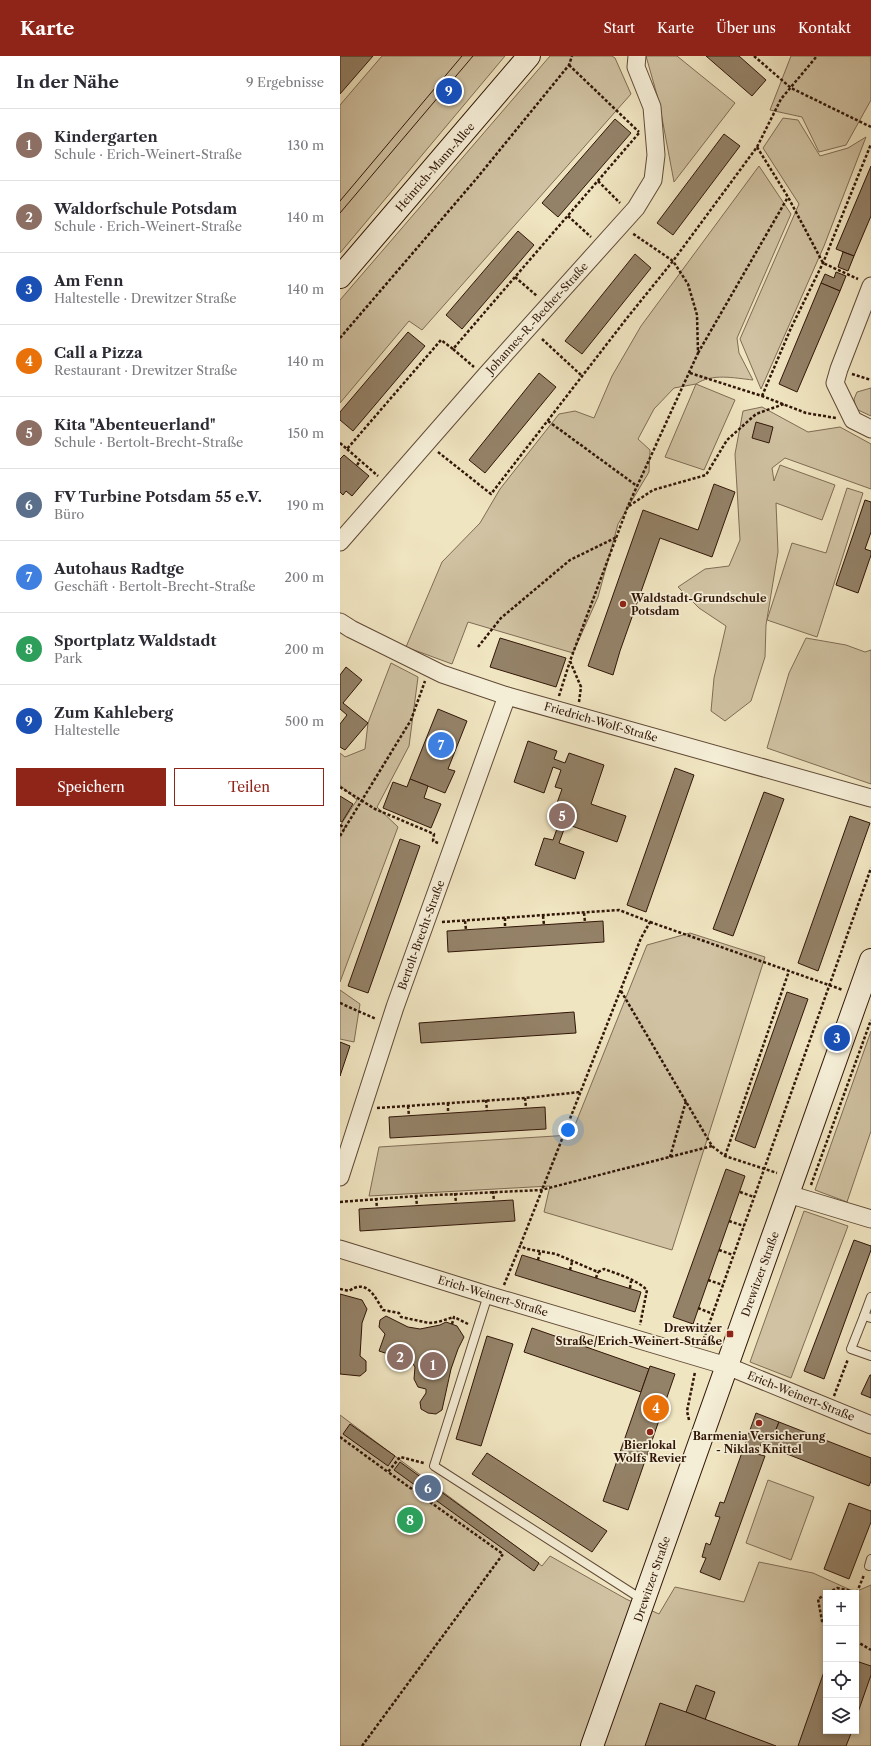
<!DOCTYPE html>
<html lang="de">
<meta charset="utf-8">
<style>
body{margin:0;font-family:"Libre Caslon Text",serif;background:#f2f2f3;color:#2b2b33}
.controls{position:absolute;right:12px;bottom:12px;display:grid;overflow:hidden;border-radius:0px;box-shadow:0 2px 6px #0003}
.controls button{width:36px;height:36px;display:grid;place-items:center;padding:0;border:0;border-bottom:1px solid #e1e1e2;background:#fff;color:#2b2b33;font:20px sans-serif}
.you{position:absolute;left:228px;top:1074px;width:14px;height:14px;margin:-10px;border:3px solid #fff;border-radius:50%;background:#1a73e8;box-shadow:0 0 0 6px #1a73e833}
.badge{display:grid;place-items:center;width:26px;height:26px;border-radius:50%;background:#8f2418;color:#fff;font-size:13px;font-weight:700}
.pin{position:absolute;translate:-50% -50%;border:2px solid #fff;box-shadow:0 1px 4px #0006}
.list{margin:0;padding:0;list-style:none}
h2{display:flex;justify-content:space-between;align-items:center;height:52px;margin:0;padding:0 16px;font-size:17px}
h2 small{font-size:13px;font-weight:400;color:#7c7c81}
.list li{display:grid;grid-template-columns:26px 1fr auto;gap:12px;align-items:center;box-sizing:border-box;height:72px;padding:0 16px;border-top:1px solid #e1e1e2}
.list b{display:block;font-size:15px;white-space:nowrap}
.list p{margin:0;font-size:13px;white-space:nowrap;color:#7c7c81}
.list em{font-size:13px;font-style:normal;color:#7c7c81}
.actions{display:flex;gap:8px;padding:12px 16px}
.actions a{flex:1;padding:9px 0;border:1px solid #8f2418;border-radius:0px;text-align:center;font-size:14px;color:#8f2418}
.actions .main{background:#8f2418;color:#fff}
.icon{flex:none;width:22px;height:22px;fill:none;stroke:currentColor;stroke-width:2;stroke-linecap:round;stroke-linejoin:round}
.map{position:relative;flex:none;width:531px;height:1690px;overflow:hidden}
header{display:flex;align-items:center;gap:24px;box-sizing:border-box;height:56px;padding:0 20px;background:#8f2418;color:#fff}
header strong{font-size:19px}
nav{display:flex;gap:22px;margin-inline-start:auto;font-size:14px}
main{display:flex}
aside{flex:1;background:#fff}
.map>svg:first-child{display:block}
.green{fill:#d0c2a2;stroke:#806c55;fill-rule:evenodd}
.building{fill:#948268;stroke:#311608}
.lines{fill:none;stroke-linecap:round;stroke-linejoin:round}
.lane-casing{stroke:#614a36;stroke-width:10}
.street-casing{stroke:#614a36;stroke-width:19}
.secondary-casing{stroke:#311608;stroke-width:24}
.path{stroke:#311608;stroke-width:2.5;stroke-dasharray:3 2;stroke-linecap:butt}
.lane{stroke:#f5eed7;stroke-width:8}
.street{stroke:#f5eed7;stroke-width:17}
.secondary{stroke:#f5eed7;stroke-width:22}
.tram{stroke:#311608;stroke-width:1}
.poi-dot{fill:#8f2418;stroke:#f5eed7;stroke-width:1.5}
.labels{text-anchor:middle;stroke-width:3.5;stroke-linejoin:round;paint-order:stroke}
.street-label{font-size:11px;fill:#311608;stroke:#f5eed7}
.poi-label{font-size:11px;font-weight:bold;fill:#311608;stroke:#f5eed7}
</style>
<header>
<strong>Karte</strong>
<nav><a>Start</a><a>Karte</a><a>Über uns</a><a>Kontakt</a></nav>
</header>
<main>
<aside>
<h2>In der Nähe<small>9 Ergebnisse</small></h2>
<ul class="list">
<li><span class="badge" style="background:#8d6e63">1</span><div><b>Kindergarten</b><p>Schule · Erich-Weinert-Straße</p></div><em>130 m</em></li>
<li><span class="badge" style="background:#8d6e63">2</span><div><b>Waldorfschule Potsdam</b><p>Schule · Erich-Weinert-Straße</p></div><em>140 m</em></li>
<li><span class="badge" style="background:#1a4fb4">3</span><div><b>Am Fenn</b><p>Haltestelle · Drewitzer Straße</p></div><em>140 m</em></li>
<li><span class="badge" style="background:#e8710a">4</span><div><b>Call a Pizza</b><p>Restaurant · Drewitzer Straße</p></div><em>140 m</em></li>
<li><span class="badge" style="background:#8d6e63">5</span><div><b>Kita &quot;Abenteuerland&quot;</b><p>Schule · Bertolt-Brecht-Straße</p></div><em>150 m</em></li>
<li><span class="badge" style="background:#5c6f8a">6</span><div><b>FV Turbine Potsdam 55 e.V.</b><p>Büro</p></div><em>190 m</em></li>
<li><span class="badge" style="background:#3f7fe0">7</span><div><b>Autohaus Radtge</b><p>Geschäft · Bertolt-Brecht-Straße</p></div><em>200 m</em></li>
<li><span class="badge" style="background:#2e9e5b">8</span><div><b>Sportplatz Waldstadt</b><p>Park</p></div><em>200 m</em></li>
<li><span class="badge" style="background:#1a4fb4">9</span><div><b>Zum Kahleberg</b><p>Haltestelle</p></div><em>500 m</em></li>
</ul>
<div class="actions"><a class="main">Speichern</a><a>Teilen</a></div>
</aside>
<div class="map">
<svg width="531" height="1690" viewBox="0 0 531 1690">
<rect width="100%" height="100%" fill="#f0e5c1"/>
<filter id="stains"><feTurbulence type="fractalNoise" baseFrequency=".005" numOctaves="4"/><feColorMatrix values="0 0 0 0 .2 0 0 0 0 .09 0 0 0 0 .02 0 0 0 .5 -.17"/></filter>
<radialGradient id="worn" r=".72"><stop offset=".6" stop-color="#630" stop-opacity="0"/><stop offset="1" stop-color="#630" stop-opacity=".3"/></radialGradient>
<!-- green -->
<g class="green">
<polygon points="42,0 165,0 0,197 0,49"/>
<polygon points="210,0 272,0 275,2 291,38 82,274 69,265 0,347 0,244"/>
<polygon points="306,0 337,0 395,47 334,126 319,46"/>
<polygon points="451,0 531,0 531,44 506,89 479,96 462,61 430,54"/>
<polygon points="443,62 458,64 480,100 508,92 526,81 484,190 421,333 400,283 459,148 423,92"/>
<path d="M 419,110 L 451,158 L 397,282 L 399,297 L 413,324 C 394,322 372,317 356,328 L 395,344 L 364,414 L 325,401 L 356,328 L 334,332 L 314,353 L 298,383 L 310,394 L 309,416 L 278,468 L 258,541 L 233,597 L 128,566 L 112,608 L 66,591 L 102,506 L 140,467 L 160,433 L 219,358 L 235,355 L 254,362 L 272,320 L 301,270 Z"/>
<polygon points="531,332 531,360 516,353 514,343 517,336"/>
<polygon points="422,351 468,376 500,371 531,388 531,433 445,402 432,412 434,425 440,409 495,429 482,464 436,447 438,496 426,569 425,601 411,645 385,665 371,655 374,622 386,570 359,552 338,531 365,513 389,510 400,484 395,398 403,355"/>
<polygon points="507,432 523,437 477,581 427,564 452,487 486,497"/>
<polygon points="466,582 506,589 525,596 531,594 531,728 427,692 449,617"/>
<polygon points="51,607 78,621 69,690 37,751 58,771 0,926 0,770 17,744 0,729 0,697 5,701 25,693 28,667"/>
<polygon points="350,877 425,901 332,1194 204,1156 210,1130 29,1140 39,1091 231,1079 307,889"/>
<polygon points="0,934 20,948 14,986 0,983"/>
<polygon points="531,975 531,1075 507,1146 475,1134"/>
<polygon points="464,1155 508,1170 451,1322 410,1306"/>
<path d="M 0,1359 L 202,1510 L 210,1500 L 286,1543 L 319,1558 L 335,1531 L 404,1546 L 419,1506 L 473,1517 L 515,1536 L 531,1529 L 531,1690 L 0,1690 ZM 486,1537 L 516,1537 L 516,1675 L 486,1675 Z"/>
<polygon points="428,1424 474,1441 451,1504 406,1487"/>
</g>
<!-- building -->
<g class="building">
<polygon points="0,0 33,0 0,38"/>
<polygon points="366,0 399,0 426,24 412,40"/>
<polygon points="275,63 291,77 218,161 202,147"/>
<polygon points="384,78 400,90 333,179 317,167"/>
<polygon points="531,110 531,160 514,200 496,193"/>
<polygon points="178,175 194,189 122,273 106,259"/>
<polygon points="503,196 514,200 508,215 498,211"/>
<polygon points="295,198 311,212 242,298 225,285"/>
<polygon points="496,216 506,220 500,235 481,227 485,218 494,222"/>
<polygon points="481,227 500,235 457,336 439,328"/>
<polygon points="68,276 85,290 13,375 0,364 0,356"/>
<polygon points="199,317 216,331 145,417 129,404"/>
<polygon points="416,366 433,371 429,387 412,382"/>
<polygon points="4,399 29,420 12,440 6,435 3,439 0,436 0,403"/>
<polygon points="374,428 395,436 372,501 320,482 280,595 273,619 248,610 303,454 358,474"/>
<polygon points="525,444 531,446 531,476 525,493 531,495 531,499 518,537 496,529"/>
<polygon points="160,582 226,602 216,631 150,611"/>
<polygon points="6,611 22,624 3,647 28,667 5,694 0,691 0,668 7,659 0,653 0,619"/>
<polygon points="98,653 127,665 108,713 115,715 105,737 70,723"/>
<polygon points="188,685 217,695 214,703 225,707 229,697 264,709 251,748 286,760 277,786 226,768 219,787 244,796 235,823 195,809 204,782 213,784 225,750 217,747 222,733 215,731 221,714 213,711 204,737 174,726"/>
<polygon points="335,712 354,719 306,856 287,849"/>
<polygon points="70,723 88,730 84,742 101,748 91,772 43,752 53,726 67,731"/>
<polygon points="424,736 444,743 393,880 373,873"/>
<polygon points="0,740 13,748 2,766 0,765"/>
<polygon points="510,760 530,767 478,915 458,907"/>
<polygon points="60,783 80,790 28,937 8,930"/>
<polygon points="263,865 264,886 108,896 107,875"/>
<polygon points="447,936 468,943 415,1092 395,1084"/>
<polygon points="234,956 236,977 81,987 79,967"/>
<polygon points="0,986 10,990 0,1020"/>
<polygon points="205,1051 206,1073 50,1082 49,1061"/>
<polygon points="386,1113 405,1120 353,1268 333,1261"/>
<polygon points="173,1144 175,1165 20,1175 19,1153"/>
<polygon points="514,1184 531,1190 531,1194 484,1323 464,1315"/>
<polygon points="182,1199 301,1236 295,1256 175,1219"/>
<polygon points="0,1238 22,1244 27,1253 22,1267 20,1300 26,1305 26,1315 20,1320 0,1318"/>
<polygon points="46,1260 68,1271 80,1273 100,1269 106,1266 117,1270 124,1281 118,1293 111,1313 102,1354 96,1358 88,1357 81,1353 80,1346 86,1337 86,1333 78,1331 74,1323 75,1311 73,1308 65,1306 61,1297 54,1297 51,1299 39,1295 45,1278 39,1271 40,1264"/>
<polygon points="192,1272 309,1313 301,1336 184,1296"/>
<polygon points="147,1280 173,1288 141,1390 116,1383"/>
<polygon points="310,1310 335,1318 288,1454 263,1445"/>
<polygon points="530,1319 531,1319 531,1342 521,1338"/>
<polygon points="416,1357 439,1366 429,1391 421,1388 417,1398 425,1400 380,1524 360,1516 366,1502 362,1501 366,1487 370,1489 380,1461 375,1460 380,1446 384,1447"/>
<polygon points="439,1366 531,1402 531,1425 529,1430 429,1391"/>
<polygon points="10,1368 55,1400 48,1410 3,1378"/>
<polygon points="147,1397 267,1475 252,1496 132,1418"/>
<polygon points="60,1406 199,1507 194,1515 54,1414"/>
<polygon points="509,1447 531,1455 531,1466 509,1523 484,1513"/>
<polygon points="516,1605 531,1610 531,1619 516,1662"/>
<polygon points="486,1610 486,1675 512,1675 506,1690 458,1690"/>
<polygon points="356,1629 375,1636 365,1664 346,1656"/>
<polygon points="320,1647 346,1656 436,1690 305,1690"/>
</g>
<g class="lines">
<!-- lane casing -->
<g class="lane-casing">
<g id="lane">
<polyline points="148,1239 94,1410 303,1544"/>
<polyline points="531,1241 524,1260 531,1262"/>
<polyline points="524,1260 511,1293 531,1300"/>
<polyline points="529,1510 531,1503"/>
</g>
</g>
<!-- street casing -->
<g class="street-casing">
<g id="street">
<polyline points="531,230 499,313 495,327 513,364 531,373"/>
<polyline points="0,486 145,320 296,152 313,124 316,99 312,51 296,11 297,0"/>
<polyline points="0,566 11,573 102,618 167,640 531,742"/>
<polyline points="0,1121 55,951 167,640"/>
<polyline points="448,1138 531,1163"/>
<polyline points="0,1193 148,1239 387,1310 531,1369"/>
</g>
</g>
<!-- secondary casing -->
<g class="secondary-casing">
<g id="secondary">
<polyline points="0,221 189,0"/>
<polyline points="252,1690 531,904"/>
</g>
</g>
<!-- path -->
<g class="path">
<polyline points="414,0 451,32 531,71"/>
<polyline points="229,9 299,76"/>
<polyline points="417,91 448,141 483,207 518,223"/>
<polyline points="258,125 280,147"/>
<polyline points="228,160 251,181"/>
<polyline points="175,221 197,240"/>
<polyline points="0,282 137,122 229,9 232,0"/>
<polyline points="202,283 242,320"/>
<polyline points="113,293 134,311"/>
<polyline points="358,297 448,141"/>
<polyline points="350,317 422,340 466,357 496,362"/>
<polyline points="512,318 531,324"/>
<polyline points="422,340 451,272 483,207 531,88"/>
<polyline points="208,365 297,430"/>
<polyline points="0,387 7,393 101,284 113,293 299,77"/>
<polyline points="7,393 38,420"/>
<polyline points="98,396 151,438 287,262 333,205 417,91 441,43 477,0"/>
<polyline points="17,409 20,405"/>
<polyline points="289,450 313,434 366,419 387,384 416,358 444,348"/>
<polyline points="138,591 161,562 230,504 277,481"/>
<polyline points="219,640 230,605"/>
<polyline points="239,646 241,631 230,605 288,450 358,297 357,259 348,228 333,205 292,177"/>
<polyline points="0,731 35,753 94,778 93,785 98,787"/>
<polyline points="0,769 5,772"/>
<polyline points="0,780 71,664 85,625"/>
<polyline points="244,857 245,866"/>
<polyline points="203,860 204,869"/>
<polyline points="165,862 165,871"/>
<polyline points="125,865 126,874"/>
<polyline points="102,866 279,854 310,866 301,882 180,1190"/>
<polyline points="310,866 503,934"/>
<polyline points="281,935 372,1090 385,1100 437,1117"/>
<polyline points="0,947 36,963"/>
<polyline points="185,1042 186,1052"/>
<polyline points="146,1044 147,1055"/>
<polyline points="108,1047 108,1057"/>
<polyline points="68,1050 69,1060"/>
<polyline points="37,1052 185,1042 240,1036"/>
<polyline points="385,1100 449,915"/>
<polyline points="330,1101 346,1045"/>
<polyline points="471,1129 531,964"/>
<polyline points="153,1135 154,1145"/>
<polyline points="400,1136 414,1141"/>
<polyline points="115,1137 116,1147"/>
<polyline points="76,1140 77,1150"/>
<polyline points="36,1142 37,1152"/>
<polyline points="0,1146 76,1140 201,1134 372,1090"/>
<polyline points="389,1165 404,1170"/>
<polyline points="379,1194 393,1199"/>
<polyline points="198,1204 200,1196"/>
<polyline points="230,1214 232,1206"/>
<polyline points="256,1222 258,1216"/>
<polyline points="368,1224 383,1229"/>
<path d="M 164,1229 L 180,1190 L 187,1193 L 216,1198 L 258,1216 L 264,1213 C 278,1218 297,1224 307,1234 L 300,1269"/>
<polyline points="290,1232 291,1225"/>
<path d="M 0,1233 L 9,1235 C 27,1222 35,1241 43,1254 L 59,1257 L 61,1261 L 89,1267 L 98,1266 L 114,1261"/>
<polyline points="358,1252 373,1258"/>
<polyline points="112,1268 114,1261 128,1268"/>
<polyline points="362,1288 531,812"/>
<polyline points="494,1340 508,1303"/>
<polyline points="349,1364 347,1355 355,1316"/>
<polyline points="0,1381 48,1416 60,1401 84,1407"/>
<polyline points="488,1537 497,1532 517,1536 524,1519"/>
<polyline points="486,1538 478,1543 482,1565 486,1568"/>
<polyline points="516,1585 531,1594"/>
<polyline points="22,1690 163,1498 48,1416"/>
</g>
<!-- lane -->
<use href="#lane" class="lane"/>
<!-- street -->
<use href="#street" class="street"/>
<!-- secondary -->
<use href="#secondary" class="secondary"/>
<!-- tram -->
<g class="tram">
<polyline points="0,145 122,0"/>
<polyline points="0,157 133,0"/>
</g>
</g>
<!-- markers -->
<g class="poi-dot">
<circle cx="283" cy="548" r="4"/>
<rect x="386" y="1274" width="8" height="8" rx="2"/>
<circle cx="419" cy="1367" r="4"/>
<circle cx="310" cy="1376" r="4"/>
</g>
<g class="labels">
<!-- street labels -->
<g class="street-label">
<text transform="translate(95 111) rotate(-49)" y="4">Heinrich-Mann-Allee</text>
<text transform="translate(197 262) rotate(-48)" y="4">Johannes-R.-Becher-Straße</text>
<text transform="translate(261 666) rotate(16)" y="4">Friedrich-Wolf-Straße</text>
<text transform="translate(81 879) rotate(-70)" y="4">Bertolt-Brecht-Straße</text>
<text transform="translate(420 1218) rotate(-70)" y="4">Drewitzer Straße</text>
<text transform="translate(153 1240) rotate(17)" y="4">Erich-Weinert-Straße</text>
<text transform="translate(461 1340) rotate(22)" y="4">Erich-Weinert-Straße</text>
<text transform="translate(312 1523) rotate(-71)" y="4">Drewitzer Straße</text>
</g>
<!-- poi labels -->
<g class="poi-label">
<text x="291" y="546" text-anchor="start">Waldstadt-Grundschule<tspan x="291" dy="13">Potsdam</tspan></text>
<text x="382" y="1276" text-anchor="end">Drewitzer<tspan x="382" dy="13">Straße/Erich-Weinert-Straße</tspan></text>
<text x="419" y="1384">Barmenia Versicherung<tspan x="419" dy="13">- Niklas Knittel</tspan></text>
<text x="310" y="1393">Bierlokal<tspan x="310" dy="13">Wolfs Revier</tspan></text>
</g>
</g>
<rect width="100%" height="100%" filter="url(#stains)"/>
<rect width="100%" height="100%" fill="url(#worn)"/>
</svg>
<div class="controls">
<button>+</button>
<button>−</button>
<button><svg class="icon" aria-label="locate" viewBox="0 0 24 24"><circle cx="12" cy="12" r="6"/><path d="M12 2v4M12 18v4M2 12h4M18 12h4"/></svg></button>
<button><svg class="icon" aria-label="layers" viewBox="0 0 24 24"><path d="M12 4l9 5-9 5-9-5zM3 14l9 5 9-5"/></svg></button>
</div>
<div class="you"></div>
<div class="pin badge" style="left:93px;top:1309px;background:#8d6e63">1</div>
<div class="pin badge" style="left:60px;top:1301px;background:#8d6e63">2</div>
<div class="pin badge" style="left:497px;top:982px;background:#1a4fb4">3</div>
<div class="pin badge" style="left:316px;top:1352px;background:#e8710a">4</div>
<div class="pin badge" style="left:222px;top:760px;background:#8d6e63">5</div>
<div class="pin badge" style="left:88px;top:1432px;background:#5c6f8a">6</div>
<div class="pin badge" style="left:101px;top:689px;background:#3f7fe0">7</div>
<div class="pin badge" style="left:70px;top:1464px;background:#2e9e5b">8</div>
<div class="pin badge" style="left:109px;top:35px;background:#1a4fb4">9</div>
</div>
</main>
